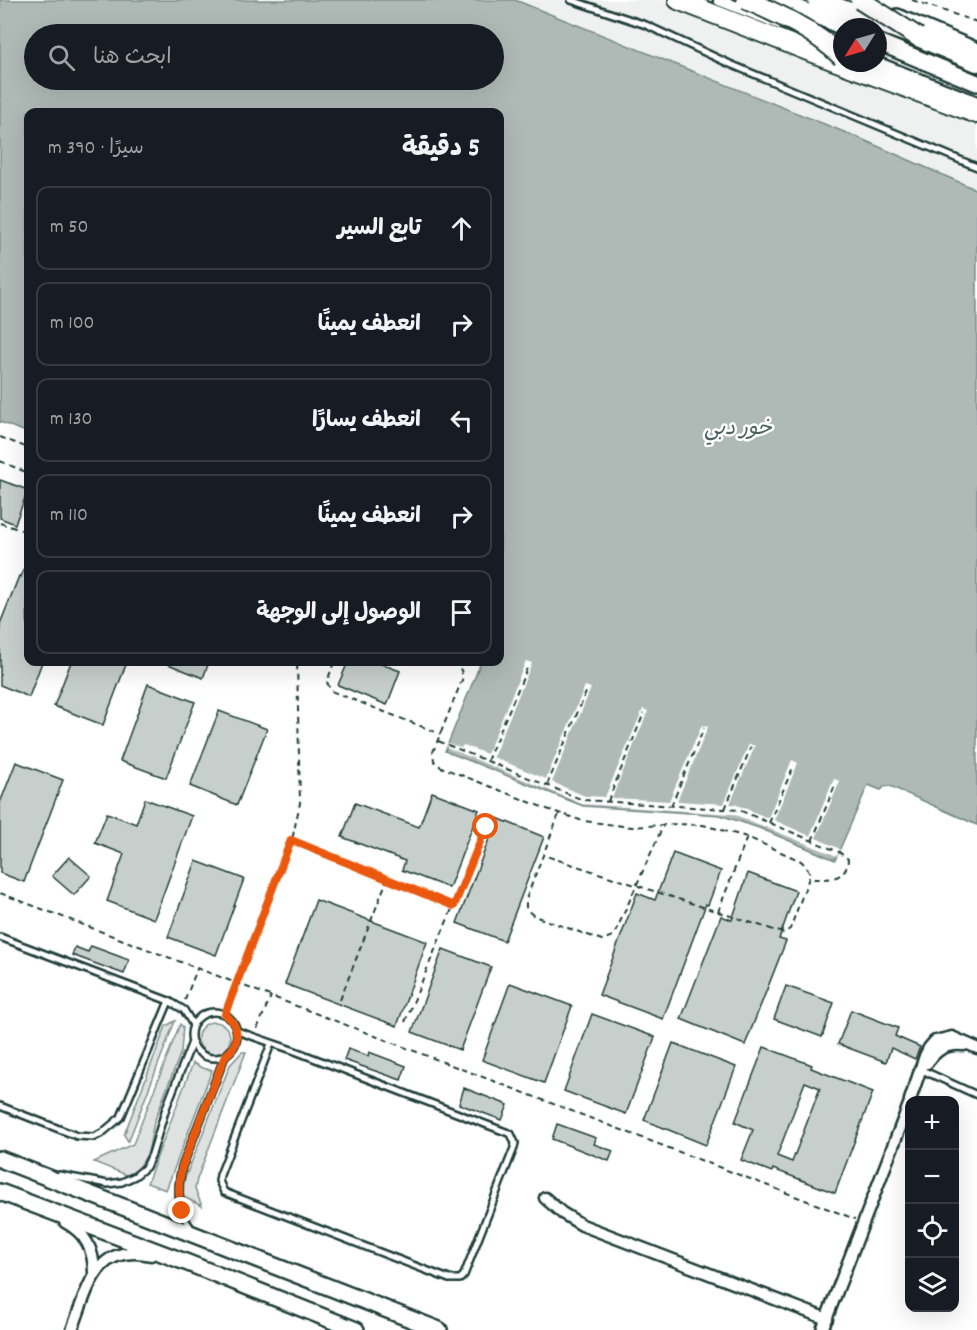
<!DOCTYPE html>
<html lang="ar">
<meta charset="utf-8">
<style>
body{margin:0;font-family:Dekko,"Playpen Sans Arabic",sans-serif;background:#20242c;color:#f1f3f6;direction:rtl}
.controls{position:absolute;right:18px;bottom:18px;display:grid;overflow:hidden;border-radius:12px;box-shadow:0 6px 24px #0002}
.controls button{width:54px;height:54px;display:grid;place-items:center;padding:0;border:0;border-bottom:2px solid #363941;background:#171b24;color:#f1f3f6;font:30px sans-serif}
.compass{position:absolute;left:833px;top:18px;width:54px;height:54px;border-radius:50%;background:#171b24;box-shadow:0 6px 24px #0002;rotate:233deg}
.stop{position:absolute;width:18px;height:18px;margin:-14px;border:4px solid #ea580c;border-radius:50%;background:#fff}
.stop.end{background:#ea580c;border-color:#fff;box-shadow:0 2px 6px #0008}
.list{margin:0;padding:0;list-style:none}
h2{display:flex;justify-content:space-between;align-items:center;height:78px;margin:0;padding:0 24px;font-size:26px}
h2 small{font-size:20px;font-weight:400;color:#9ea1a6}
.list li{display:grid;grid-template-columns:39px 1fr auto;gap:18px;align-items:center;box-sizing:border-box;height:84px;margin:0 12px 12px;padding:0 12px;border:2px solid #363941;border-radius:12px}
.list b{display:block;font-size:22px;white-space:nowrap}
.list em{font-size:20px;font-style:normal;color:#9ea1a6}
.icon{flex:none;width:33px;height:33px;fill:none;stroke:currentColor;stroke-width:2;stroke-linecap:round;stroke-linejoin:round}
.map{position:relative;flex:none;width:977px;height:1330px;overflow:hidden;direction:ltr}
.search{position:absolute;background:#171b24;box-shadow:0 6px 24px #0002;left:24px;top:24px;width:480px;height:66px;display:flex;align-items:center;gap:15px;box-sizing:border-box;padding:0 21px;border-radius:33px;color:#9ea1a6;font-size:22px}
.panel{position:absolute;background:#171b24;box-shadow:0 6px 24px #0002;left:24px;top:108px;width:480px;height:558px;border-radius:12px;direction:rtl}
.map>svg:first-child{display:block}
.built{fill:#eef1f0}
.green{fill:#dee3e2;stroke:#7e908b;stroke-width:1.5}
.water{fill:#afbab7;stroke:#758883;stroke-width:1.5;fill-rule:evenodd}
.pier{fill:#fff}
.building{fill:#c7cfcc;stroke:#1f3d34;stroke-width:1.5;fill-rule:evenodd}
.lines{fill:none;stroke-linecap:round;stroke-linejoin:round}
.service-casing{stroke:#1f3d34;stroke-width:10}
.minor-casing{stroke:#1f3d34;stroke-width:15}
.secondary-casing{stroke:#1f3d34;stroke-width:20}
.trunk-casing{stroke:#1f3d34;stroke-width:22}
.path{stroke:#1f3d34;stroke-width:2;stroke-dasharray:6 4.5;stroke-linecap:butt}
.service{stroke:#fff;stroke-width:5}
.minor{stroke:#fff;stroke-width:10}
.secondary{stroke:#fff;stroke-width:15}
.trunk{stroke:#fff;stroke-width:18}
.trunk-bridge-casing{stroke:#1f3d34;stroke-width:22;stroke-linecap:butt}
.trunk-bridge{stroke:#fff;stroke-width:18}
.route{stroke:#ea580c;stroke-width:8}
.labels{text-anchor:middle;stroke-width:5;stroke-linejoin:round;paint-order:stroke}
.water-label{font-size:21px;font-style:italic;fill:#4a625b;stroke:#fff}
</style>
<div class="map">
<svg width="977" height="1330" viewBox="0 0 977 1330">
<rect width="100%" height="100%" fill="#fff"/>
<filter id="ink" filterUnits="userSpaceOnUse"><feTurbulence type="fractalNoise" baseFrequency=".0167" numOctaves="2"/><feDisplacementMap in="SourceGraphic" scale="12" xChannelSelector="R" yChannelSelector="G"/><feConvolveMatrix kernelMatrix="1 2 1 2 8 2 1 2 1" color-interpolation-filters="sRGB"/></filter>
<g filter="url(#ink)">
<!-- built -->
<polygon class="built" points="515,0 694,0 977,118 977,190 859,138"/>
<!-- green -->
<g class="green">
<polygon points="175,1021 129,1140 128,1141 124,1135 166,1026"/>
<circle cx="214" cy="1038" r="16"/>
<polygon points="180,1024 183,1027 181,1052 154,1122 148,1153 137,1171 129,1176 94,1162 133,1144"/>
<polygon points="242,1052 246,1052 197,1179 195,1189 202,1206 183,1197 182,1186 230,1065"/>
<polygon points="193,1063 202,1068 212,1070 166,1190 147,1183"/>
</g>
<!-- water -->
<path class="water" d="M 0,0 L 515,0 L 859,138 L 977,190 L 977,825 L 890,786 L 884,787 L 881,790 L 868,785 L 835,860 L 759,828 L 720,815 L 583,806 L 445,751 L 481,662 L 500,662 L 500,112 L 28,112 L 28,433 L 0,422 ZM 34,34 L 494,34 L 494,80 L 34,80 Z"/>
<!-- pier -->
<polygon class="pier" points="526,661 532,663 493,757 546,779 585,686 591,688 552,782 585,796 605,797 643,709 648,711 612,798 669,801 702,725 708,727 677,801 724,804 749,744 755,746 730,804 737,805 768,818 792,760 798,763 774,820 810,836 834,779 840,781 816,838 840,849 837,856 733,814 582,804 446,747 448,743 461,748 463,745 487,754"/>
<!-- building -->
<g class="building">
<polygon points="0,480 28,490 15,524 0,518"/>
<polygon points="27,561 28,662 42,662 29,697 0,685 0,624 19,576 21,577"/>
<polygon points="71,662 127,662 103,725 54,706"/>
<polygon points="163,662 209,662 203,678"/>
<polygon points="348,662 376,662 400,671 387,705 338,685"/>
<polygon points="148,684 195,702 166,778 120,761"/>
<polygon points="219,711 267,729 237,805 190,786"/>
<polygon points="16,762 63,780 24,882 0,873 0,803"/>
<polygon points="432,792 479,810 449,888 402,870 405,861 342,837 355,803 419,827"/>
<polygon points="145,799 192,816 154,919 107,901 124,854 95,843 107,813 136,824"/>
<polygon points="497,818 544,837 504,941 457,923"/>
<polygon points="673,853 721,871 708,905 706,904 663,1019 599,995 637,893 655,900"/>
<polygon points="69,857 91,876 74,895 52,876"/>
<polygon points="196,861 244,879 216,955 168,937"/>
<polygon points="748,873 796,891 779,939 786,941 745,1045 681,1019 721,916 732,920"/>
<polygon points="316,900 427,942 397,1026 285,984"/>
<polygon points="91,946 129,960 124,974 72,955 75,947 88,952"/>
<polygon points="443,949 491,967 460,1050 412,1032"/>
<polygon points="510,983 572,1006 544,1083 482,1060"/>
<polygon points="786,986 834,1003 822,1037 774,1019"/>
<polygon points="851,1010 898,1028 895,1036 920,1047 915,1059 891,1048 886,1062 838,1044"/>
<polygon points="592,1014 655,1037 626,1114 564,1091"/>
<polygon points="673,1043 736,1067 706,1145 644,1120"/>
<path d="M 764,1047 L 812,1065 L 811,1068 L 873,1092 L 835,1193 L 773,1169 L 772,1172 L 741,1160 L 753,1130 L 735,1122 ZM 805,1082 L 820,1088 L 792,1162 L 777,1156 Z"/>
<polygon points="348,1049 368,1056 369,1052 406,1066 401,1080 344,1060"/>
<polygon points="464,1088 508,1105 502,1120 459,1104"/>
<polygon points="557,1124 596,1138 594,1144 613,1151 609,1161 552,1139"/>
</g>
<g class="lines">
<!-- service casing -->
<g class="service-casing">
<g id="service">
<polyline points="571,0 646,25 730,64 977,167"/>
<polyline points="0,937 169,1001 184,1010 193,1025"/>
<circle cx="214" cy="1035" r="23"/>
<polyline points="237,1031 295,1051 511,1134 515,1143 514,1148 464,1275 460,1279 449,1279 224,1192 219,1181 220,1175 271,1044"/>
<polyline points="922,1070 977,1095"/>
<polyline points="0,1106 77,1136 94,1137 102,1133 121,1117 169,1001"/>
<polyline points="59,1175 108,1184 122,1182 135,1176 146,1167 152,1154 166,1108 192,1042"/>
<path d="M 191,1228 C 177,1210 177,1188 182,1167 L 225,1056"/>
</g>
</g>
<!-- minor casing -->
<g class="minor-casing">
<g id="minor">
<polyline points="719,0 780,24"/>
<polyline points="878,63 977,102"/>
<path d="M 927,1063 C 937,1049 946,1043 964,1045"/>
<polyline points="910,1100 925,1056 929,1048 935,1041 952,1037 977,1048"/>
<polyline points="545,1198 562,1213 582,1225 827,1319"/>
<path d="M 65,1222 C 86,1233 94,1250 94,1273"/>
<path d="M 72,1330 C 88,1289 95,1242 151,1255"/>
<polyline points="822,1330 910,1102"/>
</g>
</g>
<!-- secondary casing -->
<g class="secondary-casing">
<g id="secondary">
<polyline points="779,0 843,27"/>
<polyline points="897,17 977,51"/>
<polyline points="878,42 977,83"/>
<polyline points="0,1159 439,1330"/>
<polyline points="0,1192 188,1263 356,1330"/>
</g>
</g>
<!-- trunk casing -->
<g class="trunk-casing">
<g id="trunk">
<polyline points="678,0 813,53 977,114"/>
<polyline points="817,0 918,37 977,62"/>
</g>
</g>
<!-- path -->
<g class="path">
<polyline points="912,0 977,22"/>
<polyline points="0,437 28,448"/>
<polyline points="0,461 28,473"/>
<polyline points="28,519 24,531 28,538"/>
<polyline points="0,523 24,531"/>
<polyline points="334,662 327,682 331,691 441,734"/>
<path d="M 452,662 C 460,666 463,671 462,680 L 433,752 L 434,761 L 441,767 L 547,809 L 583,821 L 632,827 L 676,824 L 703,825 L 747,837 L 801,861 L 807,867 L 810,875 L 790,929 L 783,933 L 543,855"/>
<path d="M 438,741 L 583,800 L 739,810 L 839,852 L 848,859 C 847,881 828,879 810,879"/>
<polyline points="487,761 528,666"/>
<polyline points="547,785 587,690"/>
<polyline points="608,801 644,713"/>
<polyline points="671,806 704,728"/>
<polyline points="725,809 751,747"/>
<polyline points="559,814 526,899 526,909 534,916 602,940 613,936 616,931 663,826"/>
<polyline points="769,823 794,765"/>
<polyline points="292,840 453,906"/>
<polyline points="812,841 836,783"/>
<polyline points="0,893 855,1219"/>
<polyline points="718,912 747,837"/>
<polyline points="185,1000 197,969"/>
<polyline points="340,1000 387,880"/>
<polyline points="225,1014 292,840 300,803 297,662"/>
<polyline points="405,1022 486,827"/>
<polyline points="257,1029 271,996"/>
</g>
<!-- service -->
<use href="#service" class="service"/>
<!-- minor -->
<use href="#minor" class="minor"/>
<!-- secondary -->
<use href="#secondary" class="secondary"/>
<!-- trunk -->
<use href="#trunk" class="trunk"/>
<!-- trunk-bridge casing -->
<g class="trunk-bridge-casing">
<g id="trunk-bridge">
<path d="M 746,0 C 781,15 814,30 842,57"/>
<polyline points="860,0 918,37"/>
</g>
</g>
<!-- trunk-bridge -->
<use href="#trunk-bridge" class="trunk-bridge"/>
</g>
</g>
<g class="lines" filter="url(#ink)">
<!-- route -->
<path class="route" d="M 182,1211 C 178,1195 178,1183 182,1167 L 225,1056 C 241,1045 240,1026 225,1014 L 291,840 L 454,906 L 486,827"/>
</g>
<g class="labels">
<!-- water labels -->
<g class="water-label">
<text x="738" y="434">خور دبي</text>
</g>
</g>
</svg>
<div class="controls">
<button>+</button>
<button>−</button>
<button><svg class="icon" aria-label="locate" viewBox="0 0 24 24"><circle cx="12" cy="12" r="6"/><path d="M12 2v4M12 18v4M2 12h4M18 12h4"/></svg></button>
<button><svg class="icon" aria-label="layers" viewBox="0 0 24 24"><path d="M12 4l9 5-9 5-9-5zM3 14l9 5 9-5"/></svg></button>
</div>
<svg class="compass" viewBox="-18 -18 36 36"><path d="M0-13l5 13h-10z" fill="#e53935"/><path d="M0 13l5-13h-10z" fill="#9ea1a6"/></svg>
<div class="stop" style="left:486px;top:827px"></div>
<div class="stop end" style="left:182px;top:1211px"></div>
<div class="search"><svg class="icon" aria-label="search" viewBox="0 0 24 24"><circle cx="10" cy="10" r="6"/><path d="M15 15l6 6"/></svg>ابحث هنا</div>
<section class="panel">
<h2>5 دقيقة<small>سيرًا · 390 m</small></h2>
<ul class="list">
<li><svg class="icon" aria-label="ahead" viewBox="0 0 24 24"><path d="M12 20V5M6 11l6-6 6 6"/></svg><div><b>تابع السير</b></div><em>50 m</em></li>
<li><svg class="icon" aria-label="right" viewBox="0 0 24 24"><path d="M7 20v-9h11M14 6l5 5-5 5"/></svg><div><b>انعطف يمينًا</b></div><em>100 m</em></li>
<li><svg class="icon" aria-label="left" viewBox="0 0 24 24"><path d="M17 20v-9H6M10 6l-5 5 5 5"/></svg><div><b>انعطف يسارًا</b></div><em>130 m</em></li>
<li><svg class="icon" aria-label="right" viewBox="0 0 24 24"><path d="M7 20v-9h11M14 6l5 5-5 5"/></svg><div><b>انعطف يمينًا</b></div><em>110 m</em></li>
<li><svg class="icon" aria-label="arrive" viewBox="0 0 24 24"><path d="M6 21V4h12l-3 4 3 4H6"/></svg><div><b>الوصول إلى الوجهة</b></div></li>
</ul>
</section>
</div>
